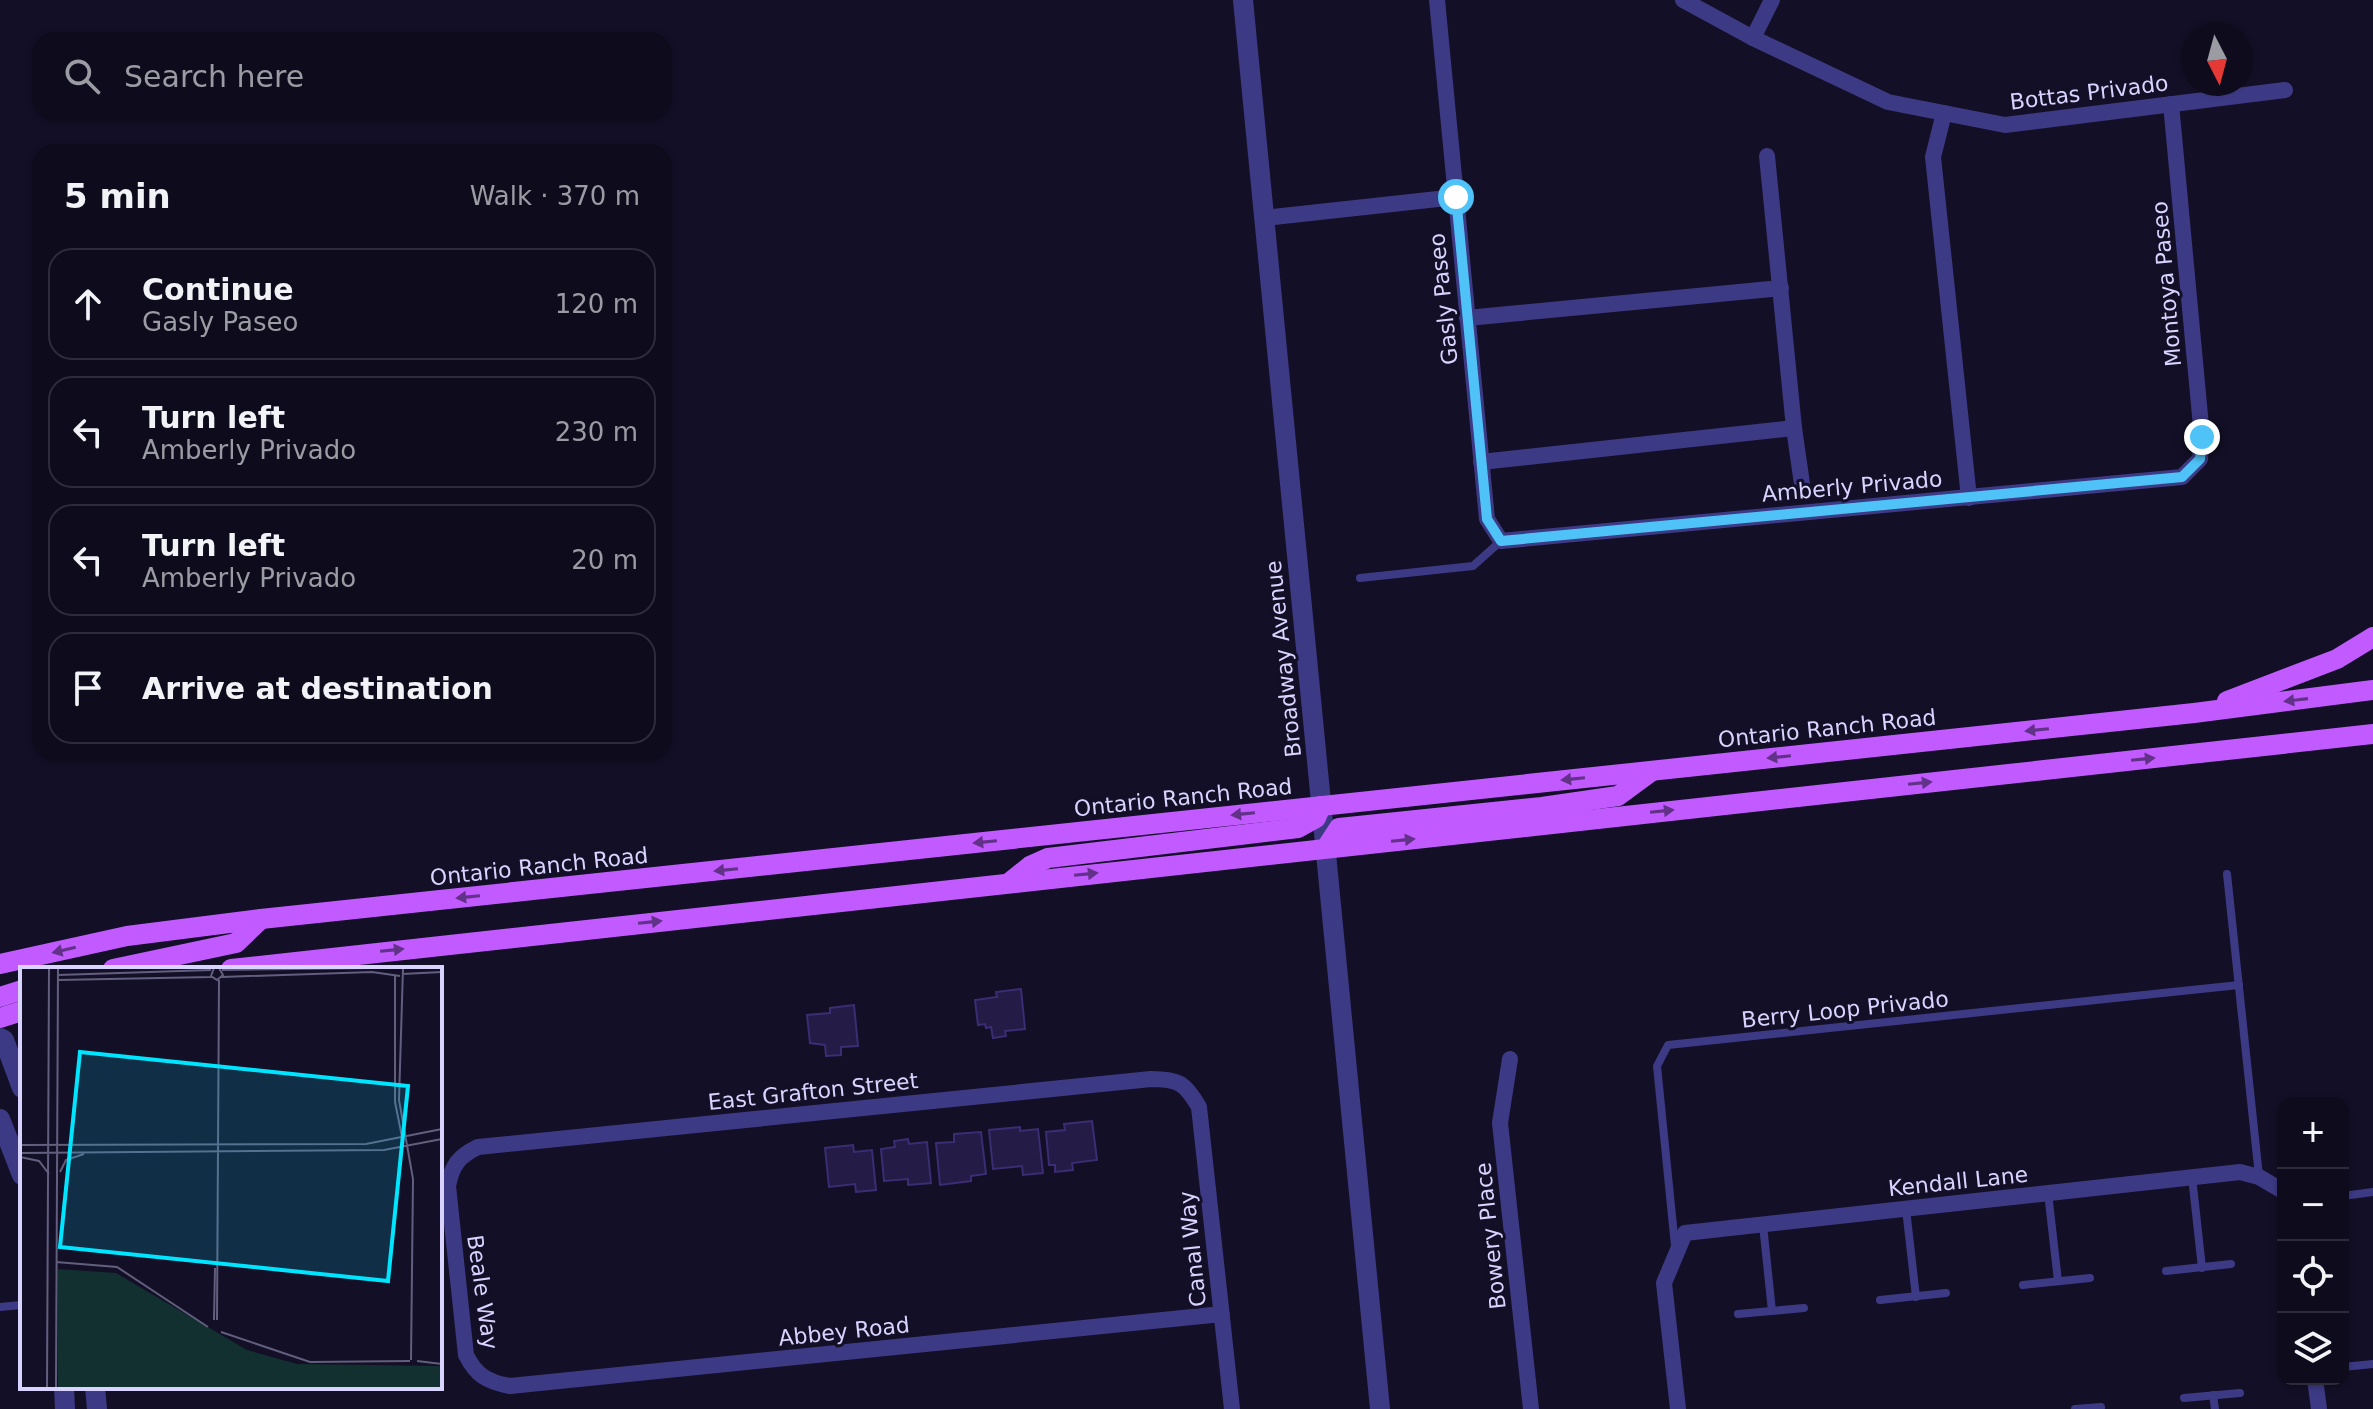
<!DOCTYPE html>
<meta charset="utf-8">
<style>
body{margin:0;font-family:"DejaVu Sans",sans-serif;background:#1c1929;color:#f1f3f6}
.controls{position:absolute;right:24px;bottom:24px;display:grid;overflow:hidden;border-radius:16px;box-shadow:0 2px 6px #0004}
.controls button{width:72px;height:72px;display:grid;place-items:center;padding:0;border:0;border-bottom:2px solid #2e2b3b;background:#0e0b1c;color:#f1f3f6;font:40px sans-serif}
.compass{position:absolute;left:2181px;top:24px;width:72px;height:72px;border-radius:50%;background:#0e0b1c;box-shadow:0 2px 6px #0004;rotate:174deg}
.stop{position:absolute;width:24px;height:24px;margin:-18px;border:6px solid #4fc3f7;border-radius:50%;background:#fff}
.stop.end{background:#4fc3f7;border-color:#fff;box-shadow:0 2px 8px #0008}
.list{margin:0;padding:0;list-style:none}
h2{display:flex;justify-content:space-between;align-items:center;height:104px;margin:0;padding:0 32px;font-size:34px}
h2 small{font-size:26px;font-weight:400;color:#9b9ba3}
.list li{display:grid;grid-template-columns:52px 1fr auto;gap:24px;align-items:center;box-sizing:border-box;height:112px;margin:0 16px 16px;padding:0 16px;border:2px solid #2e2b3b;border-radius:24px}
.list b{display:block;font-size:30px;white-space:nowrap}
.list p{margin:0;font-size:26px;white-space:nowrap;color:#9b9ba3}
.list em{font-size:26px;font-style:normal;color:#9b9ba3}
.icon{flex:none;width:44px;height:44px;fill:none;stroke:currentColor;stroke-width:2;stroke-linecap:round;stroke-linejoin:round}
.map{position:relative;flex:none;width:2373px;height:1409px;overflow:hidden}
.search{position:absolute;background:#0e0b1c;box-shadow:0 2px 6px #0004;left:32px;top:32px;width:640px;height:88px;display:flex;align-items:center;gap:20px;box-sizing:border-box;padding:0 28px;border-radius:24px;color:#9b9ba3;font-size:30px}
.panel{position:absolute;background:#0e0b1c;box-shadow:0 2px 6px #0004;left:32px;top:144px;width:640px;height:616px;border-radius:24px}
.map>svg:first-child{display:block}
.building{fill:#241b47;stroke:#3b2d73;stroke-width:2}
.lines{fill:none;stroke-linecap:round;stroke-linejoin:round}
.service{stroke:#3d3a85;stroke-width:8}
.minor{stroke:#3d3a85;stroke-width:16}
.tertiary{stroke:#3d3a85;stroke-width:20}
.primary{stroke:#c25bff;stroke-width:20}
.oneway{fill:#623188}
.route{stroke:#4fc3f7;stroke-width:10}
.labels{text-anchor:middle;stroke-width:6;stroke-linejoin:round;paint-order:stroke}
.street-label{font-size:22px;fill:#d9d4ff;stroke:#130f26}
.inset-road{fill:none;stroke:#625e7d;stroke-width:2}
.view{fill:#00e5ff;fill-opacity:0.15;stroke:#00e5ff;stroke-width:4}
.inset-edge{fill:none;stroke:#d9d4ff;stroke-width:4}
</style>
<div class="map">
<svg width="2373" height="1409" viewBox="0 0 2373 1409">
<rect width="100%" height="100%" fill="#130f26"/>
<!-- building -->
<g class="building">
<polygon points="1021,989 1025,1029 1005,1031 1006,1036 993,1038 991,1027 986,1028 985,1024 978,1025 975,1000 997,997 996,992"/>
<polygon points="854,1005 858,1046 841,1047 841,1055 826,1056 825,1045 810,1043 807,1015 830,1013 830,1008"/>
<polygon points="1092,1121 1097,1160 1072,1163 1073,1170 1055,1172 1055,1165 1049,1165 1046,1132 1065,1130 1064,1124"/>
<polygon points="1020,1127 1020,1131 1038,1129 1043,1173 1023,1175 1022,1166 993,1169 989,1130"/>
<polygon points="981,1132 986,1174 971,1176 971,1181 940,1185 936,1143 954,1142 954,1134"/>
<polygon points="908,1139 909,1144 927,1142 931,1183 908,1185 908,1179 884,1181 881,1149 895,1147 894,1141"/>
<polygon points="853,1145 854,1152 872,1150 876,1190 856,1192 855,1184 829,1187 825,1148"/>
</g>
<g class="lines">
<!-- service -->
<g class="service">
<polyline points="1360,578 1473,566 1501,541"/>
<polyline points="2227,874 2259,1176"/>
<polyline points="2192,1177 2202,1268"/>
<polyline points="2048,1193 2058,1281"/>
<polyline points="2343,1196 2373,1192"/>
<polyline points="1906,1209 1916,1297"/>
<polyline points="1763,1225 1772,1311"/>
<polyline points="1675,1246 1657,1066 1668,1045 2239,985"/>
<polyline points="2166,1271 2231,1264"/>
<polyline points="2023,1285 2090,1278"/>
<polyline points="1880,1300 1946,1293"/>
<polyline points="0,1307 21,1305"/>
<polyline points="1738,1314 1804,1308"/>
<polyline points="2343,1367 2373,1364"/>
<polyline points="2213,1395 2215,1409"/>
<polyline points="2184,1398 2240,1393"/>
<polyline points="2075,1409 2101,1407"/>
</g>
<!-- minor -->
<g class="minor">
<polyline points="1437,0 1487,519 1501,541 2182,477 2200,459 2202,437 2171,104"/>
<polyline points="1683,0 1753,38 1888,102 2005,125 2285,90"/>
<polyline points="1753,38 1772,0"/>
<polyline points="1944,113 1933,157 1969,498"/>
<polyline points="1264,218 1456,197"/>
<polyline points="1467,318 1781,288"/>
<polyline points="1794,428 1802,484"/>
<polyline points="1481,462 1794,428 1767,156"/>
<polyline points="1510,1059 1500,1123 1531,1409"/>
<path d="M 1222,1314 L 510,1386 C 487,1382 476,1375 466,1355 L 448,1186 C 452,1165 459,1156 478,1147 L 1151,1079 C 1179,1079 1185,1083 1199,1107 L 1232,1409"/>
<polyline points="2315,1379 2319,1409"/>
<polyline points="1678,1409 1664,1283 1685,1233 2240,1172 2259,1177 2283,1191"/>
</g>
<!-- tertiary -->
<g class="tertiary">
<polyline points="1243,0 1380,1409"/>
<polyline points="0,1038 4,1040 22,1088"/>
<polyline points="0,1119 22,1175"/>
<polyline points="64,1387 65,1409"/>
<polyline points="95,1387 97,1409"/>
</g>
<!-- primary -->
<g class="primary">
<polyline points="2227,701 2337,659 2373,637"/>
<polyline points="1326,848 1339,828 1542,807 1618,796 1652,771"/>
<polyline points="1010,882 1030,866 1048,858 1298,828 1316,818 1321,806"/>
<polyline points="0,964 127,936 261,919 2194,713 2373,690"/>
<polyline points="113,969 236,943 261,919"/>
<polyline points="231,969 2373,734"/>
<polyline points="0,997 22,990"/>
<polyline points="0,1018 22,1011"/>
</g>
</g>
<!-- one-way arrows -->
<defs><path id="oneway-solid" d="M-6-.8H1V-3.2L6.5 0L1 3.2V.8H-6Z" transform="scale(2)"/></defs>
<g class="oneway">
<use href="#oneway-solid" transform="translate(2296 700) rotate(173)"/>
<use href="#oneway-solid" transform="translate(2037 730) rotate(174)"/>
<use href="#oneway-solid" transform="translate(1779 757) rotate(174)"/>
<use href="#oneway-solid" transform="translate(2143 759) rotate(-6)"/>
<use href="#oneway-solid" transform="translate(1573 779) rotate(174)"/>
<use href="#oneway-solid" transform="translate(1920 783) rotate(-6)"/>
<use href="#oneway-solid" transform="translate(1662 811) rotate(-6)"/>
<use href="#oneway-solid" transform="translate(1243 814) rotate(174)"/>
<use href="#oneway-solid" transform="translate(1403 840) rotate(-6)"/>
<use href="#oneway-solid" transform="translate(985 842) rotate(174)"/>
<use href="#oneway-solid" transform="translate(726 870) rotate(174)"/>
<use href="#oneway-solid" transform="translate(1086 874) rotate(-6)"/>
<use href="#oneway-solid" transform="translate(468 897) rotate(174)"/>
<use href="#oneway-solid" transform="translate(650 922) rotate(-6)"/>
<use href="#oneway-solid" transform="translate(64 950) rotate(167)"/>
<use href="#oneway-solid" transform="translate(392 950) rotate(-6)"/>
</g>
<g class="lines">
<!-- route -->
<polyline class="route" points="1456,197 1487,519 1501,541 2182,477 2200,459 2202,437"/>
</g>
<g class="labels">
<!-- street labels -->
<g class="street-label">
<text transform="translate(2089 92) rotate(-7)" y="8">Bottas Privado</text>
<text transform="translate(2166 284) rotate(-95)" y="8">Montoya Paseo</text>
<text transform="translate(1443 299) rotate(-96)" y="8">Gasly Paseo</text>
<text transform="translate(1852 486) rotate(-5)" y="8">Amberly Privado</text>
<text transform="translate(1283 659) rotate(-96)" y="8">Broadway Avenue</text>
<text transform="translate(1827 728) rotate(-6)" y="8">Ontario Ranch Road</text>
<text transform="translate(1183 797) rotate(-6)" y="8">Ontario Ranch Road</text>
<text transform="translate(539 866) rotate(-6)" y="8">Ontario Ranch Road</text>
<text transform="translate(1845 1009) rotate(-6)" y="8">Berry Loop Privado</text>
<text transform="translate(813 1091) rotate(-6)" y="8">East Grafton Street</text>
<text transform="translate(1958 1181) rotate(-6)" y="8">Kendall Lane</text>
<text transform="translate(1490 1236) rotate(-96)" y="8">Bowery Place</text>
<text transform="translate(1192 1249) rotate(-96)" y="8">Canal Way</text>
<text transform="translate(483 1292) rotate(82)" y="8">Beale Way</text>
<text transform="translate(844 1331) rotate(-6)" y="8">Abbey Road</text>
</g>
</g>
<!-- overview -->
<g transform="translate(20 967)">
<rect width="422" height="422" fill="#130f26"/>
<path d="M 38,302 L 96,306 L 227,383 L 277,397 L 422,399 L 422,421 L 38,421 Z" fill="#12302f"/>
<path class="inset-road" d="M 194,1 L 191,9 L 197,13 L 203,8 L 199,1M 383,1 L 379,133 L 393,212 L 391,393M 202,3 L 355,1M 382,7 L 422,5M 38,8 L 191,3M 375,9 L 375,135 L 382,170M 202,10 L 352,5 L 380,9M 38,13 L 191,10M 0,178 L 346,177 L 422,162M 0,186 L 364,183 L 422,172M 0,190 L 19,194 L 29,207M 40,205 L 46,193 L 64,187M 36,295 L 97,300 L 188,360M 194,353 L 195,301M 197,353 L 199,13M 201,365 L 290,395 L 390,394M 397,394 L 422,397M 27,421 L 29,1M 36,421 L 38,1"/>
<path class="view" d="M 60,85 L 388,119 L 368,314 L 40,280 Z"/>
<rect width="422" height="422" class="inset-edge"/>
</g>
</svg>
<div class="controls">
<button>+</button>
<button>−</button>
<button><svg class="icon" aria-label="locate" viewBox="0 0 24 24"><circle cx="12" cy="12" r="6"/><path d="M12 2v4M12 18v4M2 12h4M18 12h4"/></svg></button>
<button><svg class="icon" aria-label="layers" viewBox="0 0 24 24"><path d="M12 4l9 5-9 5-9-5zM3 14l9 5 9-5"/></svg></button>
</div>
<svg class="compass" viewBox="-18 -18 36 36"><path d="M0-13l5 13h-10z" fill="#e53935"/><path d="M0 13l5-13h-10z" fill="#9b9ba3"/></svg>
<div class="stop" style="left:1456px;top:197px"></div>
<div class="stop end" style="left:2202px;top:437px"></div>
<div class="search"><svg class="icon" aria-label="search" viewBox="0 0 24 24"><circle cx="10" cy="10" r="6"/><path d="M15 15l6 6"/></svg>Search here</div>
<section class="panel">
<h2>5 min<small>Walk · 370 m</small></h2>
<ul class="list">
<li><svg class="icon" aria-label="ahead" viewBox="0 0 24 24"><path d="M12 20V5M6 11l6-6 6 6"/></svg><div><b>Continue</b><p>Gasly Paseo</p></div><em>120 m</em></li>
<li><svg class="icon" aria-label="left" viewBox="0 0 24 24"><path d="M17 20v-9H6M10 6l-5 5 5 5"/></svg><div><b>Turn left</b><p>Amberly Privado</p></div><em>230 m</em></li>
<li><svg class="icon" aria-label="left" viewBox="0 0 24 24"><path d="M17 20v-9H6M10 6l-5 5 5 5"/></svg><div><b>Turn left</b><p>Amberly Privado</p></div><em>20 m</em></li>
<li><svg class="icon" aria-label="arrive" viewBox="0 0 24 24"><path d="M6 21V4h12l-3 4 3 4H6"/></svg><div><b>Arrive at destination</b></div></li>
</ul>
</section>
</div>
